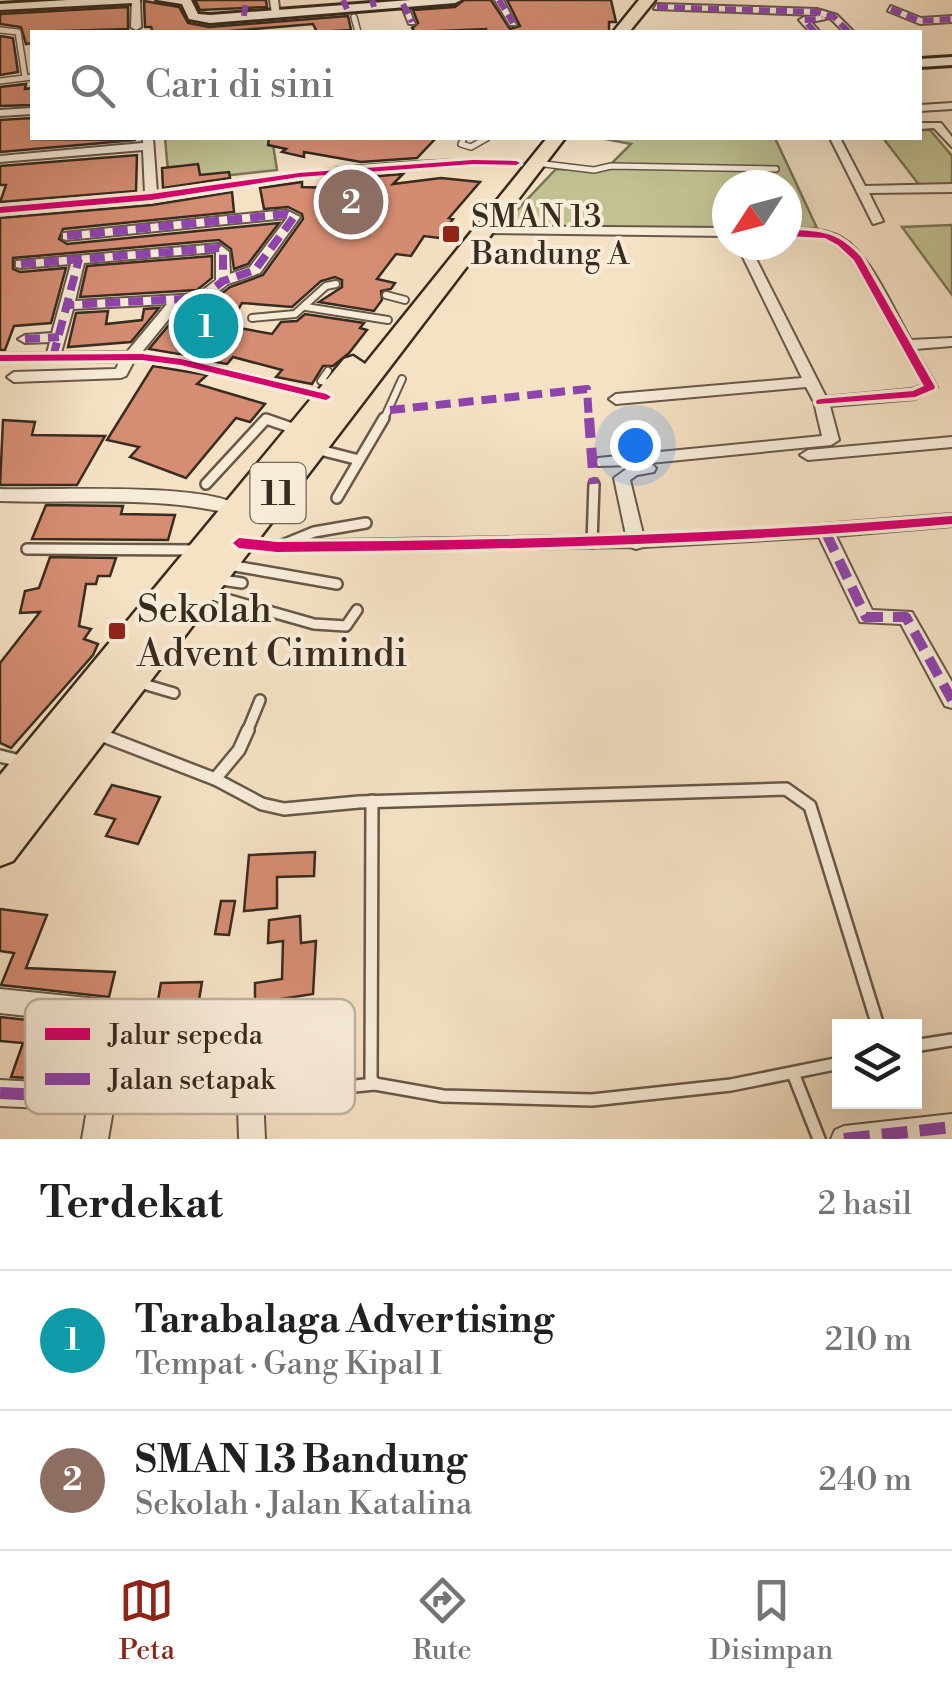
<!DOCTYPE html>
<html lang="id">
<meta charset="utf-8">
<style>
body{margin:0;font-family:"Libre Bodoni",serif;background:#f6f6f6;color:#202124}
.controls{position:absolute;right:30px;bottom:30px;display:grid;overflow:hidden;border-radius:0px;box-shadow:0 10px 40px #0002}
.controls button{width:90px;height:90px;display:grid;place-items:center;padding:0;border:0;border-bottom:2px solid #e0e0e0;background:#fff;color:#202124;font:50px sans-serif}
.compass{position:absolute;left:712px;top:170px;width:90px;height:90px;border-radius:50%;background:#fff;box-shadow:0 10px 40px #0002;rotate:234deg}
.you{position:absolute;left:635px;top:445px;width:35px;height:35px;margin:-25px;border:8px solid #fff;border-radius:50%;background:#1a73e8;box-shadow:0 0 0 15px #1a73e833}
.badge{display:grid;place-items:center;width:65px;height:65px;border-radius:50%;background:#8f2418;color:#fff;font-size:32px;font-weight:700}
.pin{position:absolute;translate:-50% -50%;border:5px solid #fff;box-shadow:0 2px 10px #0006}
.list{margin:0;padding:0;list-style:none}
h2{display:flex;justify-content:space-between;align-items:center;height:130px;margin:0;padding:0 40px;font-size:42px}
h2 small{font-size:32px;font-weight:400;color:#757577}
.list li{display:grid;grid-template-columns:65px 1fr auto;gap:30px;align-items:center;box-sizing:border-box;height:140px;padding:0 40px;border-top:2px solid #e0e0e0}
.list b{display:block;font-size:38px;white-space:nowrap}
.list p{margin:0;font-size:32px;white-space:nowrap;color:#757577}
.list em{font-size:32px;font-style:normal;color:#757577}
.icon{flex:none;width:55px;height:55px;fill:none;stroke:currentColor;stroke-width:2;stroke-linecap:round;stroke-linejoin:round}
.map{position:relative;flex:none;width:952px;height:1139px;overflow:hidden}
.search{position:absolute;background:#fff;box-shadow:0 10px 40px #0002;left:30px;right:30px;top:30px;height:110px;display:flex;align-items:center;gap:25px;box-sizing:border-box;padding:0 35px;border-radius:0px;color:#757577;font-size:38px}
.sheet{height:410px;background:#fff}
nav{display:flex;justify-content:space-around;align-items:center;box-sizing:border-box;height:140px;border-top:2px solid #e0e0e0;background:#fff;font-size:28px;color:#757577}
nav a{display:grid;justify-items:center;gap:5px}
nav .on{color:#8f2418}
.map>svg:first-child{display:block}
.green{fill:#c1c191;stroke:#7c7658;stroke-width:2.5}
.building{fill:#d58d73;stroke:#382b1f;stroke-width:2.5}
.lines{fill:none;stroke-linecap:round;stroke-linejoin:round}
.lane-far3-casing{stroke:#675848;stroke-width:8}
.lane-far2-casing{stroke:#675848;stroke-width:10}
.lane-far1-casing{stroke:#675848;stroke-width:14}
.lane-casing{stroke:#675848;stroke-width:16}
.street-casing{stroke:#675848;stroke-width:4}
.secondary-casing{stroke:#382b1f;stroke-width:6}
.highway-casing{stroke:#382b1f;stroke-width:5}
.lane-far3{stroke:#f8ecd9;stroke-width:5}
.lane-far2{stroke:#f8ecd9;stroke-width:6}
.lane-far1{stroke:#f8ecd9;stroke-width:9}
.lane{stroke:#f8ecd9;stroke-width:11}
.street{fill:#f8ecd9;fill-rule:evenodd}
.secondary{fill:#f8ecd9;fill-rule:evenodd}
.highway{fill:#f5e1c4;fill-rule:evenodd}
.quiet-far3{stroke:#8e44ad;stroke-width:6;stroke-dasharray:11 6;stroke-linecap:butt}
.quiet-far2{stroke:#8e44ad;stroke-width:8;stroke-dasharray:15 8;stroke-linecap:butt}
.quiet-far1{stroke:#8e44ad;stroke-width:10;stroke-dasharray:20 10;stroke-linecap:butt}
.quiet{stroke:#8e44ad;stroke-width:12;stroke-dasharray:26 12;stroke-linecap:butt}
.cycleway-casing{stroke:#f8ecd9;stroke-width:7}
.cycleway{fill:#d6006c;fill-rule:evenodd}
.poi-dot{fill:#8f2418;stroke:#f8ecd9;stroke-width:4}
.labels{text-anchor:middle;stroke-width:8;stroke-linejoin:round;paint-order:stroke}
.far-poi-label{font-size:32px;fill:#382b1f;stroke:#f8ecd9;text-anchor:start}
.shield{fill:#f8ecd9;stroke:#726557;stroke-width:2.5}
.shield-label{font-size:35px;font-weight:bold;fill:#382b1f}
.poi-label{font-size:38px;fill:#382b1f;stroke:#f8ecd9;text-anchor:start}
.key{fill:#f8ecd9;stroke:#beb2a1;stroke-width:2.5}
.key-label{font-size:28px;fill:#382b1f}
</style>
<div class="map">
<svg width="952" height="1139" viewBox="0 0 952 1139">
<rect width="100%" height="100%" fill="#f5e1c4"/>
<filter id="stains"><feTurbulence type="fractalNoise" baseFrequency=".002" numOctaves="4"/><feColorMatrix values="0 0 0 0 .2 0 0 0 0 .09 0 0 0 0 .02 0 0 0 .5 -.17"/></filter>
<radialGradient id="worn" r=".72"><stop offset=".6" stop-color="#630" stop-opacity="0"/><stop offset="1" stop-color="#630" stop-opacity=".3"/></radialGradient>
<!-- green -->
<g class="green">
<polygon points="920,130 930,130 952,156 952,184 920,186 883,138 920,138"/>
<polygon points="165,138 272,138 277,170 169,182"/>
<polygon points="600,138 775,138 817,228 787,228 787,185 727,185 727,229 522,230 502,226 556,169 605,170 631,144"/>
<polygon points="952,225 952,295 902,227"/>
</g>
<!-- building -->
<g class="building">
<polygon points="195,0 266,0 267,7 200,10"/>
<polygon points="464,0 491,0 510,29 520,26 507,0 611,0 616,22 609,22 609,32 486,32 486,29 415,32 412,28 418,23 413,10 455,7"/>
<polygon points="144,1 179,7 188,23 209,27 348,16 351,30 317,32 313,24 219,32 153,32 151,27 145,27"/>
<polygon points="128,7 128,29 32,32 32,43 26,44 21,27 0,24 0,14"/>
<polygon points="0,36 13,38 18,72 0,75"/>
<polygon points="26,84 25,89 32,88 32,105 0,106 0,87"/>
<polygon points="32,118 32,139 136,140 0,152 0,120"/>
<polygon points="269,138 436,138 417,158 361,162 304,152 304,157 282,152 286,149 268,145"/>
<polygon points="137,155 136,191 0,202 6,185 0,185 0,166"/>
<polygon points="198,164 200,175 229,172 230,178 163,188 162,168"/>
<polygon points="403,174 393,184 441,178 480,182 449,218 453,219 439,238 424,236 411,256 396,254 377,279 395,283 391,289 381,291 382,300 374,311 319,302 342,287 342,280 335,277 321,281 292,307 242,303 229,326 272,334 281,322 297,321 305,314 364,323 360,328 367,330 349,353 333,366 323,366 312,384 276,377 282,370 233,357 227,364 205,360 218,340 212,333 180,331 180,342 191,346 184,355 149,349 184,307 208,304 230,287 263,275 303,219 302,214 288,207 264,209 260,188 302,182 302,187 365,189 367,177"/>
<polygon points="232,192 234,212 63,229 59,239 67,244 279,223 248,264 234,269 231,249 219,240 13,258 13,269 20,272 66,268 51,323 14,326 5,350 0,350 0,218 152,205"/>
<polygon points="212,256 212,278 197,290 80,297 87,266"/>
<polygon points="159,308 131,342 68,347 76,313 108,311 106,324 142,320 144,309"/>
<polygon points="153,366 207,375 197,384 265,404 250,422 236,418 186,478 130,457 139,447 107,440"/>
<polygon points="3,420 35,422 32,435 105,436 77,485 0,485"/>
<polygon points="46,505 123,506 121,514 175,515 168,540 32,539"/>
<polygon points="50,557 116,558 110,576 98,576 96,584 86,584 79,626 91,629 84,639 98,644 93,655 11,748 0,743 0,663 40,612 20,613 25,591 39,588"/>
<polygon points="112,785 160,797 138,844 106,836 115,819 95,814"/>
<polygon points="315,852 314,876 277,877 277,908 244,911 249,855"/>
<polygon points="221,901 235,901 229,935 215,934"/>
<polygon points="0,909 47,915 26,968 115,972 109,997 1,985 14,953 0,951"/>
<polygon points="300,916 301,943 316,941 313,994 255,1003 255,983 282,979 283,941 268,943 269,920"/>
<polygon points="202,982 199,1000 208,1000 206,1019 242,1016 240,1041 223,1042 219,1077 121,1081 125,1056 181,1054 185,1011 156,1012 161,983"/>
<polygon points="0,1017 65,1024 47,1079 11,1077 23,1043 0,1041"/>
</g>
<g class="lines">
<!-- lane-far3 casing -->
<g class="lane-far3-casing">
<g id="lane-far3">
<polyline points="354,17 358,32"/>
<polyline points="0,30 18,32 25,77"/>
<polyline points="0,81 32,77"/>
<polyline points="464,138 461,144 471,147 487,138"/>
<polyline points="536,163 594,170 611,166 776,169"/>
</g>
</g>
<!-- lane-far2 casing -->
<g class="lane-far2-casing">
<g id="lane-far2">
<polyline points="386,295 405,300"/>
<polyline points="306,307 388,320"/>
<polyline points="252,318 295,314 326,286 336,284"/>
<polyline points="328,371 321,381 333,384"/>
<polyline points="265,421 271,421"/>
<polyline points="383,421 402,379"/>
</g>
</g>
<!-- lane-far1 casing -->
<g class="lane-far1-casing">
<g id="lane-far1">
<polyline points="316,449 359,460"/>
<polyline points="206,484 266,419 298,430"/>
<polyline points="337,498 384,418"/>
<polyline points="592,543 594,484"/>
<polyline points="280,546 314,532 366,523"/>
<polyline points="27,549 199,550"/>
<polyline points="229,565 337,584"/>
<polyline points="215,579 242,583"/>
<polyline points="205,593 314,624 346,626 357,610"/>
<polyline points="140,683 174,693"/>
<polyline points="247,732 260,700"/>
</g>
</g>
<!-- lane casing -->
<g class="lane-casing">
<g id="lane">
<polyline points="101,735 215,779 262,804 284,809 359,802 786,789 810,806 878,1026"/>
<polyline points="0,756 24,762"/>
<polyline points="215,779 239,750 248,730"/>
<polyline points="372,801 371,1079 375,1084"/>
<polyline points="914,1046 952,1040"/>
<polyline points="793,1073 819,1139"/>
<polyline points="253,1096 375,1084 443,1096 592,1100 731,1085 840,1063"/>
</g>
</g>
<!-- street casing -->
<g class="street-casing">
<g id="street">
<polygon points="132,0 140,0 141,27 136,30 131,27"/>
<polygon points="270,0 278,0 280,16 272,14"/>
<polygon points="495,0 503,0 516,25 510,25"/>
<polygon points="400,2 406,2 415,24 409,24"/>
<polygon points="657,4 817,9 837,15 854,32 844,32 831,19 816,15 654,9"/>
<polygon points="891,6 921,18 952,16 952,22 920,24 888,11"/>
<polygon points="804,17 821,16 826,19 811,22 820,32 810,32 799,20"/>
<polygon points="952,103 952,109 920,111 920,105"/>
<polygon points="32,108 32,114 0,116 0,110"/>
<polygon points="920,123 941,123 952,137 952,147 934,128 920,129"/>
<path d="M 143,138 L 153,138 L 157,193 C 275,175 396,157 516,160 L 522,163 L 516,166 L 473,165 L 299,178 L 151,201 L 0,214 L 0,206 L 145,194 L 143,150 L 0,162 L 0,156 L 143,143 Z"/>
<polygon points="830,138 840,138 865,186 952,184 952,192 869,193 883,221 873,224"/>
<path d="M 286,210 L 300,217 L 260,273 L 228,284 L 206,301 L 182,303 L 141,353 L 186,359 L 198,343 L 183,340 L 183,334 L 212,337 L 214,340 L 199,362 L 331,394 L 331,400 L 326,402 C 269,388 190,361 134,361 L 126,376 L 121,378 L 14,382 L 7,377 L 14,372 L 116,369 L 119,362 L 0,362 L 0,354 L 47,353 L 50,342 L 25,343 L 18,339 L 25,335 L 52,333 L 71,264 L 21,268 L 16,267 L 16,261 L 219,244 L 229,252 L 230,274 L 250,267 L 287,218 L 67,240 L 63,239 L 63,233 ZM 216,252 L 216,280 L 198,294 L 75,301 L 84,263 ZM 167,304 L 127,352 L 61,353 L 73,309 Z"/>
<polygon points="484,226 727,228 727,236 480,233 478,230"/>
<path d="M 787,229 C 803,230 819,228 834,234 C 868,246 893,310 911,340 L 952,338 L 952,346 L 915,349 L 937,387 L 915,399 L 830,406 L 839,440 L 831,445 L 650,463 L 656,468 L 654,472 L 637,475 L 630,480 L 643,534 L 784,527 L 952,514 L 952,526 L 836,536 L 872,610 L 912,612 L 952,682 L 952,708 L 945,706 L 901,624 L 860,622 L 819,537 L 643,547 L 636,549 L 630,547 L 277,553 L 233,547 L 230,543 L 239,537 L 277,541 L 626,535 L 614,478 L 632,465 L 598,466 L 596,462 L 598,458 L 822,436 L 814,402 L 806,387 L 616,404 L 609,399 L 616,394 L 802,378 L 737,245 L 749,245 L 826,397 L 912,389 L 922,385 L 853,261 L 837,246 L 824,239 L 787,237 Z"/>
<polygon points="952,437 952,447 808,460 800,455 808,450"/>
<path d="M 0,489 C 47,491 215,481 244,509 L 236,515 C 158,495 80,504 0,501 Z"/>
<polygon points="0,989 107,1000 125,1008 128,1017 117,1085 238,1080 259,1087 263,1096 265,1139 239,1139 238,1106 113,1110 108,1139 82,1139 87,1110 0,1106 0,1080 92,1085 103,1024 0,1013"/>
<polygon points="952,1114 952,1139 831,1139 835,1130 844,1126"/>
</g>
</g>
<!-- secondary casing -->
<g class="secondary-casing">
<g id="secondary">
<polygon points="68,0 139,0 133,3 0,10 0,4"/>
<polygon points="157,0 191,0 198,14 210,15 411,0 461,0 455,3 210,23 189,19 182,4"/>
<polygon points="952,57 952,65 920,67 920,59"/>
</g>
</g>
<!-- highway casing -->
<g class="highway-casing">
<g id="highway">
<polygon points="639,0 655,0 629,32 613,32"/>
<polygon points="547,138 565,138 13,861 0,866 0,775 344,359 353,356 365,364"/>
</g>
</g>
<!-- lane-far3 -->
<use href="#lane-far3" class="lane-far3"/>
<!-- lane-far2 -->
<use href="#lane-far2" class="lane-far2"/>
<!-- lane-far1 -->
<use href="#lane-far1" class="lane-far1"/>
<!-- lane -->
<use href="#lane" class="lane"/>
<!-- street -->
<use href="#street" class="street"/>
<!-- secondary -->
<use href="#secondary" class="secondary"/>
<!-- highway -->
<use href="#highway" class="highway"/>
<!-- quiet-far3 -->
<g class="quiet-far3">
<polyline points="343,0 347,9"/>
<polyline points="372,0 374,7"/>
<polyline points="499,0 513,23"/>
<polyline points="403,4 412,22"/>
<polyline points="657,7 817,12 834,17 849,32"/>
<polyline points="891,9 920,21 952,19"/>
<polyline points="244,16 246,0"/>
<polyline points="815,32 804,20 822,19"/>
</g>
<!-- quiet-far2 -->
<g class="quiet-far2">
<polyline points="67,236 286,214 294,217 255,270 223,281 201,298 69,305"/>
<polyline points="21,264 219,248 223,252 223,281"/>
<polyline points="25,339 59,337"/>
<polyline points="53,357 79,259"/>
<polyline points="390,410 587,389 589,421"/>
</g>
<!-- quiet-far1 -->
<g class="quiet-far1">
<polyline points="589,418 594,484"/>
<polyline points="826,533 866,617 906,617 952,700"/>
</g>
<!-- quiet -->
<g class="quiet">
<polyline points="0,1093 102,1098"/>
<polyline points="844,1139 952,1127"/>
</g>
<!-- cycleway casing -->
<g class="cycleway-casing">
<g id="cycleway">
<polygon points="473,160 516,161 520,163 516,165 473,164 299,177 151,200 0,213 0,207 151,194 299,173"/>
<path d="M 787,230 C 821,231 837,231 861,257 L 935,387 L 934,389 L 915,397 L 817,404 L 816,402 L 817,400 L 821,399 L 913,391 L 924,386 L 854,260 L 838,245 L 825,238 L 787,236 Z"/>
<polygon points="142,354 181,359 326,394 331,397 326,400 181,365 142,360 0,361 0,355"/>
<path d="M 952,516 L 952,524 C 727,544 503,550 277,552 L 239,548 L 233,543 L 239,538 L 277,542 C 503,541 727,535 952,516 Z"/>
</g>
</g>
<!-- cycleway -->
<use href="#cycleway" class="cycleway"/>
</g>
<!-- markers -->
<g class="poi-dot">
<rect x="441" y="224" width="20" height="20" rx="5"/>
<rect x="107" y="621" width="20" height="20" rx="5"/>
</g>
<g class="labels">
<!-- far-poi labels -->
<g class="far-poi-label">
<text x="471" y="227">SMAN 13<tspan x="471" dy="37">Bandung A</tspan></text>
</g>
<!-- shield labels -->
<rect class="shield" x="250.5" y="463" width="55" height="60" rx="8"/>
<g class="shield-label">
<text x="278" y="505">11</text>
</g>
<!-- poi labels -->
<g class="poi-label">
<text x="137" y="622">Sekolah<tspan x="137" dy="44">Advent Cimindi</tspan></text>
</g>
</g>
<!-- legend -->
<rect x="25" y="999" width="330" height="115" rx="15" class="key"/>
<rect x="45" y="1028" width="45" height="12" fill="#d6006c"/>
<rect x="45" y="1073" width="45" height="12" fill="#8e44ad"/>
<g class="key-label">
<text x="108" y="1044">Jalur sepeda</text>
<text x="108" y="1089">Jalan setapak</text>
</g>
<rect width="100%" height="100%" filter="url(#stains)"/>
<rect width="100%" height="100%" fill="url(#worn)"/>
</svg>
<div class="controls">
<button><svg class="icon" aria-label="layers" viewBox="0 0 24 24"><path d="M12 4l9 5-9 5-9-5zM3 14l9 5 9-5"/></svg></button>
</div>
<svg class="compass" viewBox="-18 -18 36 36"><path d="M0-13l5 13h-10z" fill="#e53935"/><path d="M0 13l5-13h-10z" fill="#757577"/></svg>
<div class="you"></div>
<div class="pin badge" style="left:206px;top:326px;background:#0f9aa8">1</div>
<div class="pin badge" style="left:351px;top:202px;background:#8d6e63">2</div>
<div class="search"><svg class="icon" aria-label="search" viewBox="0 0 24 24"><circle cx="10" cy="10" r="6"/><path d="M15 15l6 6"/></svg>Cari di sini</div>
</div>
<section class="sheet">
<h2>Terdekat<small>2 hasil</small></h2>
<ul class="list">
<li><span class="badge" style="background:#0f9aa8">1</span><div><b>Tarabalaga Advertising</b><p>Tempat · Gang Kipal I</p></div><em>210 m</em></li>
<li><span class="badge" style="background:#8d6e63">2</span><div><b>SMAN 13 Bandung</b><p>Sekolah · Jalan Katalina</p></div><em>240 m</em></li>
</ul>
</section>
<nav>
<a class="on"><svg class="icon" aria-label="map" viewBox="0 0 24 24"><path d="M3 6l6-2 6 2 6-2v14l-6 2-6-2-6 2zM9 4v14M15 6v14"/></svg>Peta</a>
<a><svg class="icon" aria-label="directions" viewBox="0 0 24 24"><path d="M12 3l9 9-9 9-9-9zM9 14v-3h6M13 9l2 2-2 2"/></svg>Rute</a>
<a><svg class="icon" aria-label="saved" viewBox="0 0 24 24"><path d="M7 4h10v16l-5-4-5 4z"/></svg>Disimpan</a>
</nav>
